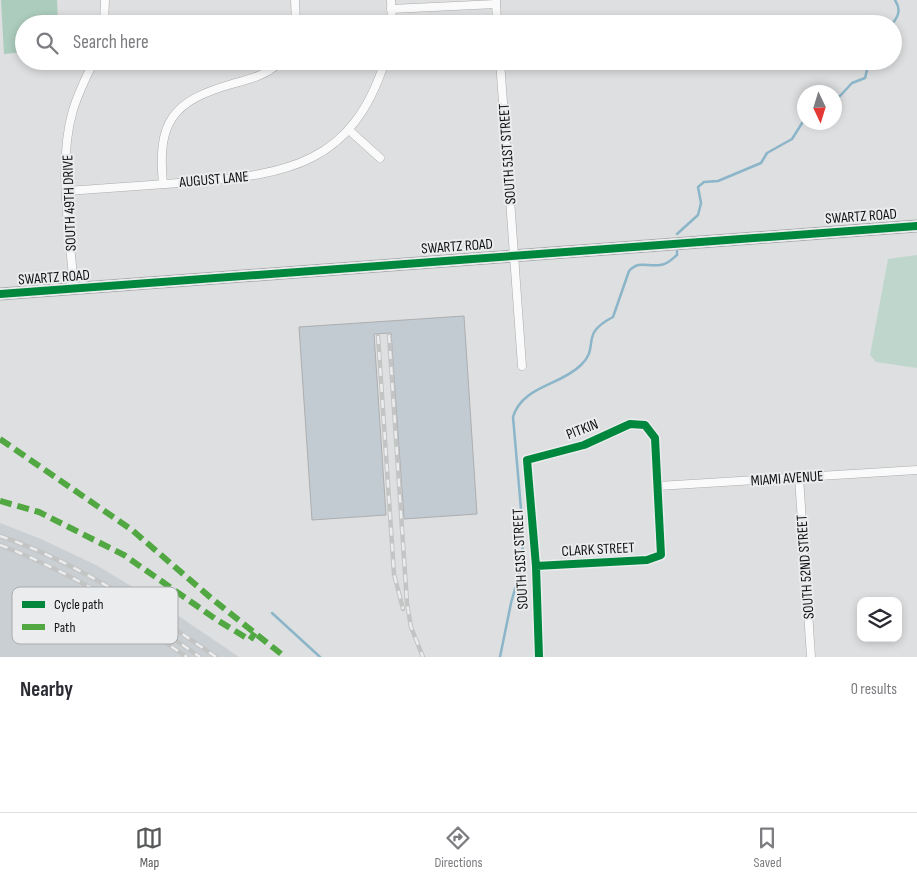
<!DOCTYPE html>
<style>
body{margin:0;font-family:"Sofia Sans Condensed",sans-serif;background:#f7f7f7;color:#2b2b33}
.controls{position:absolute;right:15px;bottom:15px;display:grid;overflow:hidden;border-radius:10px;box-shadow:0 2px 8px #0003}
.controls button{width:45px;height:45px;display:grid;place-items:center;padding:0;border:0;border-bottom:1px solid #e1e1e2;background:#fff;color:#2b2b33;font:25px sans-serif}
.compass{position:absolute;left:797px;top:85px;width:45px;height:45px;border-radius:50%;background:#fff;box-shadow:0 2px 8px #0003;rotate:176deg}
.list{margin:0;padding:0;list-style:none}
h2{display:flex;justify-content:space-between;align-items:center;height:65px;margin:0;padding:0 20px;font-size:21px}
h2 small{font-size:16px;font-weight:400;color:#7c7c81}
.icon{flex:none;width:28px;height:28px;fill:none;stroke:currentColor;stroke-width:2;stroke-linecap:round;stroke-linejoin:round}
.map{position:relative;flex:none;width:917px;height:657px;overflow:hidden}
.search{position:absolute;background:#fff;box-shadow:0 2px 8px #0003;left:15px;right:15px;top:15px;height:55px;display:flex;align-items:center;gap:12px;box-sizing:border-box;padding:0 18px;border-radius:28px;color:#7c7c81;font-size:19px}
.sheet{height:155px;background:#fff}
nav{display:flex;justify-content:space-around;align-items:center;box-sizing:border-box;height:70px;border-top:1px solid #e1e1e2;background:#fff;font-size:14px;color:#7c7c81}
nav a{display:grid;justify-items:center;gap:2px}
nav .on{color:#58595a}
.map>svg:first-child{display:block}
.built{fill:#cacfd3}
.green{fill:#bfd6cc}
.forest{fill:#acccbe}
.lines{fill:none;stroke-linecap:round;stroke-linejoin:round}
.stream{stroke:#8bb5c8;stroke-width:2.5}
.building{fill:#c2cad2;stroke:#adaeaf}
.street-casing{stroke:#abacad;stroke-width:9}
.secondary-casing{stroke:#abacad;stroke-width:13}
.street{stroke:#fafafa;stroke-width:8}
.secondary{stroke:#fafafa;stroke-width:11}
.rail-casing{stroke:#c3c4c4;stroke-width:4.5}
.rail{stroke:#eaecee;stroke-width:2.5;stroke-dasharray:8;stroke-linecap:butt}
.quiet{stroke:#51a842;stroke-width:6;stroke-dasharray:12 6;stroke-linecap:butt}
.cycleway-casing{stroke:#eaecee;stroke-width:11}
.cycleway{stroke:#00873e;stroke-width:8}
.labels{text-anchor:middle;stroke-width:4;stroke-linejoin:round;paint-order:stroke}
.street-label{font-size:15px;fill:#101112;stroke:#eaecee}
.key{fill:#eaecee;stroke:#a9aaac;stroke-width:1}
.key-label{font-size:14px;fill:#101112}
</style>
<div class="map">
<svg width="917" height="657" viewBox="0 0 917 657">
<rect width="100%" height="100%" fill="#dedfe0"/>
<!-- built -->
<polygon class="built" points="0,523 41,539 96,565 158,602 239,657 0,657"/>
<!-- green -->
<polygon class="green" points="917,255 917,368 876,362 870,355 888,259"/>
<!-- forest -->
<polygon class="forest" points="1,0 57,0 58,24 24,24 24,52 4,54"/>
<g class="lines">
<!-- stream -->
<g class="stream">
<path d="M 892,24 C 899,16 901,9 895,0"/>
<polyline points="834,98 840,96 852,83 865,78 867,70 865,61"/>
<polyline points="677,234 698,215 701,203 698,187 704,182 718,181 761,163 767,153 792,139 804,120"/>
<polyline points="272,613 320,657"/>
<path d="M 500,657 L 511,603 L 522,564 L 523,532 L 513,417 C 522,386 560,386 581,365 C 601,346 578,335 613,317 L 629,271 C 639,260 647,267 660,265 C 667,265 672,259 677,255 L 677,251"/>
</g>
</g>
<!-- building -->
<polygon class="building" points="464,316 477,514 404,519 391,333 374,334 386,515 312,520 299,327"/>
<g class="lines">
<!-- street casing -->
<g class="street-casing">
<g id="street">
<polyline points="295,0 296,24"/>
<polyline points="391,0 392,24"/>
<polyline points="496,1 497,24"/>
<polyline points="391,9 496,4"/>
<polyline points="104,24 105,0"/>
<polyline points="500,61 522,366"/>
<polyline points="349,130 380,158"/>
<path d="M 163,184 C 157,122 172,101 232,84 C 251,79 267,75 281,61"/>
<path d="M 67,191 C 109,188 151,185 193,182 C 289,174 352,164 385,61"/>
<path d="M 74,289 C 70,233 57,164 73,110 C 78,94 86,77 94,61"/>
<polyline points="799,477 811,657"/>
<polyline points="658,486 917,470"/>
<polyline points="536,566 647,560 661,555 655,438 645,425 630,424 584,445 527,460 536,566 539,657"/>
</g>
</g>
<!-- secondary casing -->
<g class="secondary-casing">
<polyline id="secondary" points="0,294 917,226"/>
</g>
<!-- street -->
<use href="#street" class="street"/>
<!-- secondary -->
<use href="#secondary" class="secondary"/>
<!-- rail casing -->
<g class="rail-casing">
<g id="rail">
<polyline points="389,335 407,603 411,627 423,657"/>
<polyline points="378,336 394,574 403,609"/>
<path d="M 0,536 C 79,563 148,610 216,657"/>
<path d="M 0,545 C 73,573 137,613 200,657"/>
<polyline points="118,611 187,657"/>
</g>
</g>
<!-- rail -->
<use href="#rail" class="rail"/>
<!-- quiet -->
<g class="quiet">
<polyline points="0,439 132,530 211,598 285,657"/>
<polyline points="0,501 39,512 124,555 217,620 250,640 255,633"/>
</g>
<!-- cycleway casing -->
<g class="cycleway-casing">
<g id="cycleway">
<polyline points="0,294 917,226"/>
<polyline points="536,566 647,560 661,555 655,438 645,425 630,424 584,445 527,460 536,566 539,657"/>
</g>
</g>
<!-- cycleway -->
<use href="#cycleway" class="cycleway"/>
</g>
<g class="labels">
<!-- street labels -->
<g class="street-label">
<text transform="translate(507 154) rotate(-94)" y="5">SOUTH 51ST STREET</text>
<text transform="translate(214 179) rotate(-5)" y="5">AUGUST LANE</text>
<text transform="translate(69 203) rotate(-92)" y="5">SOUTH 49TH DRIVE</text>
<text transform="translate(861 216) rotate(-4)" y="5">SWARTZ ROAD</text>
<text transform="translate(457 246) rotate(-4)" y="5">SWARTZ ROAD</text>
<text transform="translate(54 277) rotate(-4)" y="5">SWARTZ ROAD</text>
<text transform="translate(582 429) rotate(-21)" y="5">PITKIN</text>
<text transform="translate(787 478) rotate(-4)" y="5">MIAMI AVENUE</text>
<text transform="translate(598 549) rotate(-3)" y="5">CLARK STREET</text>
<text transform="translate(520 559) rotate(-93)" y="5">SOUTH 51ST STREET</text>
<text transform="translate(805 567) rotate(-94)" y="5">SOUTH 52ND STREET</text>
</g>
</g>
<!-- legend -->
<rect x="12" y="587" width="166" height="57" rx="8" class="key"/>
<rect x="22" y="601" width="23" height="7" fill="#00873e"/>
<rect x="22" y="624" width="23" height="6" fill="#51a842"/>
<g class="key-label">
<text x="54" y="609">Cycle path</text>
<text x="54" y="632">Path</text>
</g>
</svg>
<div class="controls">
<button><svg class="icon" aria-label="layers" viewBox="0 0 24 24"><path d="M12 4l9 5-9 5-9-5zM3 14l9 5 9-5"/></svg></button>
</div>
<svg class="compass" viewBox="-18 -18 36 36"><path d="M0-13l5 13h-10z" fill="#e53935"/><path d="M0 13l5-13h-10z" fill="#7c7c81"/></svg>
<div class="search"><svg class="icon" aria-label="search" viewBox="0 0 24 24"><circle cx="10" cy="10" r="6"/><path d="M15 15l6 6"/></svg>Search here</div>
</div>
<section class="sheet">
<h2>Nearby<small>0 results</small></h2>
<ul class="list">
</ul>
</section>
<nav>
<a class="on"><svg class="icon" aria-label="map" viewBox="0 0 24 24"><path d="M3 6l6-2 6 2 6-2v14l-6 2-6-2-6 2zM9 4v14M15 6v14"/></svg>Map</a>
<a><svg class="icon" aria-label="directions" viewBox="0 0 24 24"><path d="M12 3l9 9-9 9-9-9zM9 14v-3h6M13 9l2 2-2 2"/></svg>Directions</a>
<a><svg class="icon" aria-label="saved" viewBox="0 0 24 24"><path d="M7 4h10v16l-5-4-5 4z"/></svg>Saved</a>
</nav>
